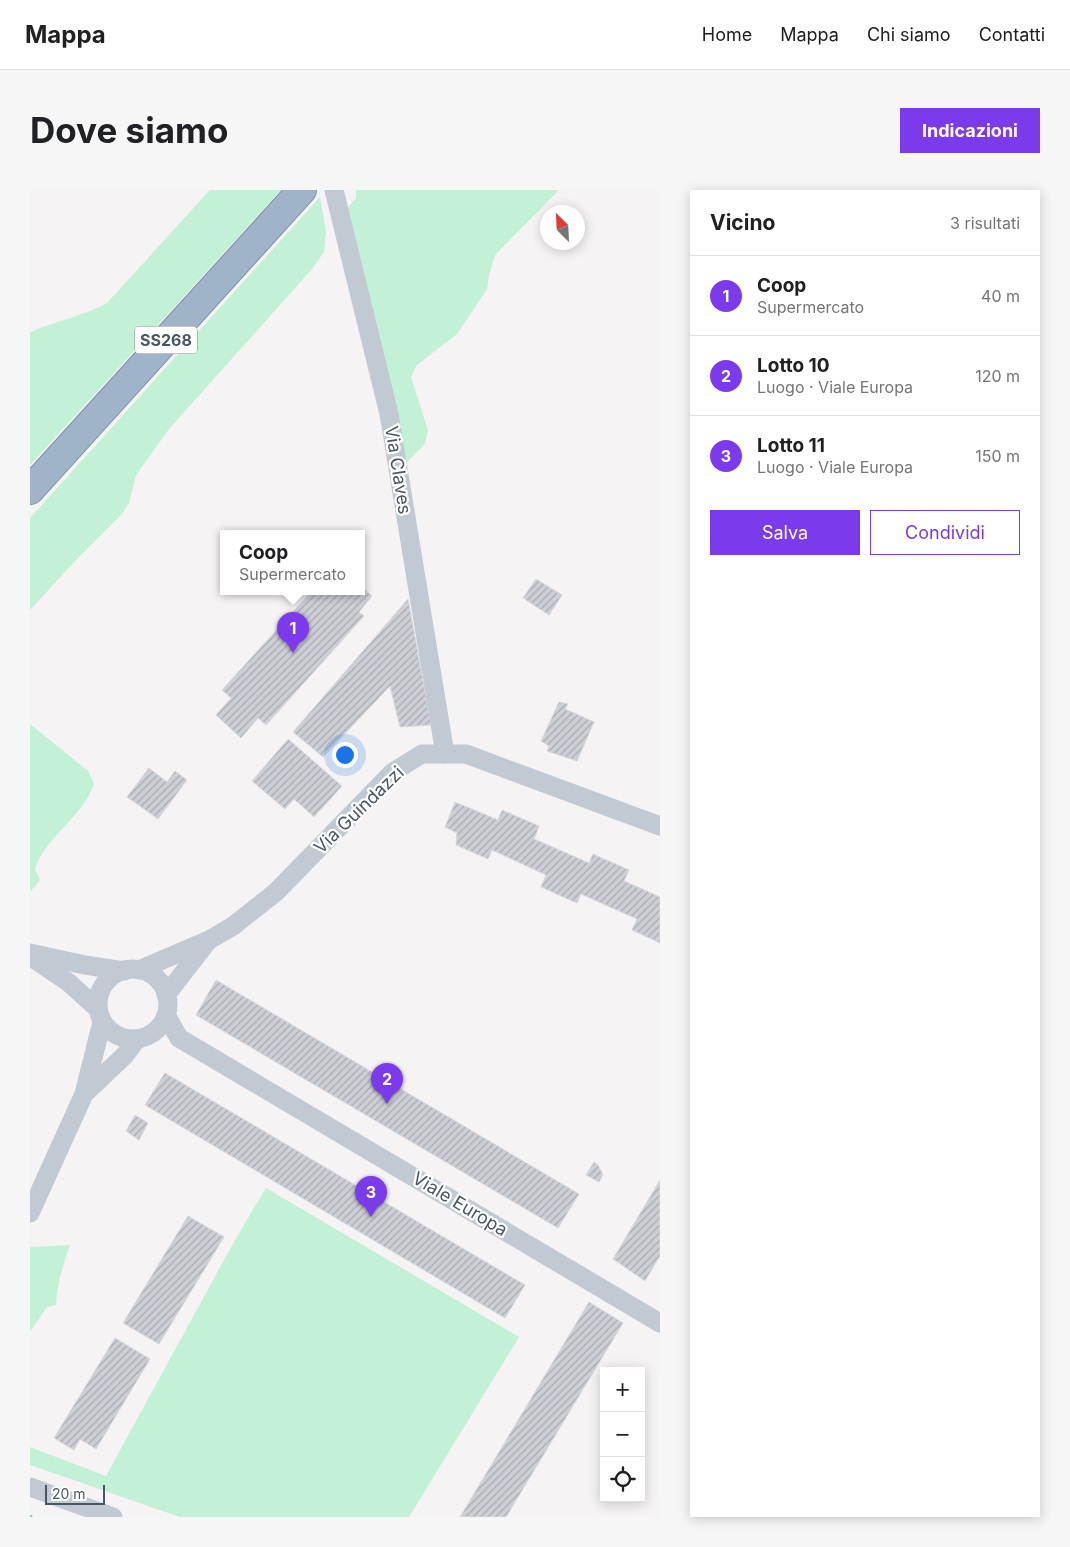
<!DOCTYPE html>
<html lang="it">
<meta charset="utf-8">
<style>
body{margin:0;font-family:Inter,sans-serif;background:#f6f6f6;color:#202124}
.controls{position:absolute;right:15px;bottom:15px;display:grid;overflow:hidden;border-radius:0px;box-shadow:0 2px 12px #0003}
.controls button{width:45px;height:45px;display:grid;place-items:center;padding:0;border:0;border-bottom:1px solid #e0e0e0;background:#fff;color:#202124;font:25px sans-serif}
.compass{position:absolute;left:510px;top:15px;width:45px;height:45px;border-radius:50%;background:#fff;box-shadow:0 2px 12px #0003;rotate:336deg}
.scale{position:absolute;left:15px;bottom:12px;width:60px;box-sizing:border-box;padding-left:5px;border:2px solid #4a5661;border-top:0;font-size:14px;line-height:18px;white-space:nowrap;color:#4a5661;-webkit-text-stroke:4px #fff;paint-order:stroke}
.you{position:absolute;left:314px;top:564px;width:18px;height:18px;margin:-12px;border:4px solid #fff;border-radius:50%;background:#1a73e8;box-shadow:0 0 0 8px #1a73e833}
.badge{display:grid;place-items:center;width:32px;height:32px;border-radius:50%;background:#7c3aed;color:#fff;font-size:16px;font-weight:700}
.pin{position:absolute;translate:-50% -41px;filter:drop-shadow(0 1px 2px #0008)}
.pin::after{content:'';position:absolute;top:26px;width:18px;height:15px;background:inherit;clip-path:polygon(0 0,100% 0,50% 100%)}
.popup{position:absolute;left:190px;top:340px;width:145px;height:65px;box-sizing:border-box;display:grid;place-content:center;border-radius:0px;background:#fff;filter:drop-shadow(0 1px 4px #0005);font-size:16px;white-space:nowrap;color:#757577}
.popup b{font-size:19px;color:#202124}
.popup::after{content:'';position:absolute;left:50%;top:100%;margin-left:-10px;border:10px solid transparent;border-top-color:#fff}
.list{margin:0;padding:0;list-style:none}
h2{display:flex;justify-content:space-between;align-items:center;height:65px;margin:0;padding:0 20px;font-size:21px}
h2 small{font-size:16px;font-weight:400;color:#757577}
.list li{display:grid;grid-template-columns:32px 1fr auto;gap:15px;align-items:center;box-sizing:border-box;height:80px;padding:0 20px;border-top:1px solid #e0e0e0}
.list b{display:block;font-size:19px;white-space:nowrap}
.list p{margin:0;font-size:16px;white-space:nowrap;color:#757577}
.list em{font-size:16px;font-style:normal;color:#757577}
.actions{display:flex;gap:10px;padding:15px 20px}
.actions a{flex:1;padding:11px 0;border:1px solid #7c3aed;border-radius:0px;text-align:center;font-size:18px;color:#7c3aed}
.actions .main{background:#7c3aed;color:#fff}
.icon{flex:none;width:28px;height:28px;fill:none;stroke:currentColor;stroke-width:2;stroke-linecap:round;stroke-linejoin:round}
.map{position:relative;flex:none;width:630px;height:1327px;overflow:hidden;border-radius:0px}
header{display:flex;align-items:center;gap:30px;box-sizing:border-box;height:70px;padding:0 25px;background:#fff;border-bottom:1px solid #e0e0e0}
header strong{font-size:24px}
nav{display:flex;gap:28px;margin-inline-start:auto;font-size:18px}
.intro{display:flex;align-items:center;justify-content:space-between;box-sizing:border-box;height:120px;padding:0 30px}
h1{margin:0;font-size:35px}
.button{padding:12px 22px;border-radius:0px;background:#7c3aed;color:#fff;font-size:18px;font-weight:700}
main{display:flex;gap:30px;padding:0 30px}
aside{flex:1;background:#fff;border-radius:0px;box-shadow:0 2px 12px #0003}
.map>svg:first-child{display:block}
.green{fill:#c3f1d5}
.building{fill:url(#building-hatch);stroke:#d7d9de}
.lines{fill:none;stroke-linecap:round;stroke-linejoin:round}
.trunk-casing{stroke:#7690ad;stroke-width:30}
.path{stroke:#7ad0a6;stroke-width:3;stroke-dasharray:4 2.5;stroke-linecap:butt}
.minor{stroke:#c1cad2;stroke-width:19}
.trunk{stroke:#9fb4c9;stroke-width:28}
.labels{text-anchor:middle;stroke-width:4.5;stroke-linejoin:round;paint-order:stroke}
.shield{fill:#fff;stroke:#808990;stroke-width:1}
.shield-label{font-size:16px;font-weight:bold;fill:#4a5661}
.street-label{font-size:18px;fill:#4a5661;stroke:#fff}
</style>
<header>
<strong>Mappa</strong>
<nav><a>Home</a><a>Mappa</a><a>Chi siamo</a><a>Contatti</a></nav>
</header>
<div class="intro"><h1>Dove siamo</h1><a class="button">Indicazioni</a></div>
<main>
<div class="map">
<svg width="630" height="1327" viewBox="0 0 630 1327">
<defs>
<pattern id="building-hatch" width="6" height="6" patternUnits="userSpaceOnUse" patternTransform="scale(1.25)"><rect width="6" height="6" fill="#cdcfd5"/><path d="M-1 1l2-2M0 6l6-6M5 7l2-2" fill="none" stroke="#a8abb0"/></pattern>
</defs>
<rect width="100%" height="100%" fill="#f5f3f3"/>
<!-- green -->
<g class="green">
<path d="M 180,0 L 251,0 L 0,275 L 0,142 C 25,131 54,126 77,113 Z"/>
<polygon points="326,0 529,0 465,65 459,86 457,99 427,144 387,175 381,187 398,240 395,254 374,275 315,21 326,8"/>
<polygon points="290,7 296,42 294,62 282,79 139,239 106,285 99,313 92,324 46,370 0,420 0,328"/>
<path d="M 0,534 L 58,581 L 64,594 C 53,627 16,646 5,679 L 10,690 L 0,702 Z"/>
<polygon points="236,998 489,1147 379,1327 150,1327 0,1275 0,1257 76,1286 205,1050"/>
<path d="M 40,1055 C 33,1075 27,1094 26,1115 L 17,1117 L 0,1142 L 0,1057 Z"/>
</g>
<!-- building -->
<g class="building">
<polygon points="506,389 532,405 519,425 493,408"/>
<polygon points="332,397 342,406 329,422 334,426 236,535 228,528 211,548 186,525 201,508 192,500 281,402 332,402"/>
<polygon points="378,409 401,535 370,537 360,496 293,567 263,542"/>
<polygon points="529,512 538,514 535,519 564,532 547,571 517,561 519,556 511,551"/>
<polygon points="258,549 312,596 284,627 264,609 255,619 222,591"/>
<polygon points="119,578 137,592 145,581 157,590 128,629 97,607"/>
<polygon points="425,612 468,630 472,620 509,636 504,649 559,673 563,664 599,680 594,691 630,707 630,753 602,740 607,729 551,704 547,713 511,697 516,685 462,660 458,669 426,655 427,643 415,637"/>
<polygon points="186,790 549,1004 528,1038 166,825"/>
<polygon points="135,883 495,1095 475,1128 115,915"/>
<polygon points="105,925 118,933 109,950 96,941"/>
<polygon points="564,972 568,975 573,985 569,992 556,985"/>
<polygon points="630,990 630,1066 615,1091 583,1069"/>
<polygon points="158,1026 194,1047 129,1154 93,1133"/>
<polygon points="559,1112 593,1133 476,1327 430,1327"/>
<polygon points="85,1148 120,1169 66,1259 50,1249 44,1260 24,1248"/>
</g>
<g class="lines">
<!-- trunk casing -->
<g class="trunk-casing">
<polyline id="trunk" points="0,300 272,0"/>
</g>
<!-- path -->
<polyline class="path" points="0,1326 2,1327"/>
<!-- minor -->
<g class="minor">
<polyline points="304,0 359,224 415,564"/>
<polyline points="0,763 55,775 94,781"/>
<polyline points="1,767 38,792 68,819"/>
<circle cx="103" cy="814" r="35"/>
<polyline points="109,780 179,750 203,736 246,702 363,582 392,564 436,564 630,636"/>
<polyline points="136,805 178,751"/>
<polyline points="136,825 149,848 630,1133"/>
<polyline points="55,903 95,865 107,849"/>
<polyline points="0,1023 54,904 72,832"/>
<polyline points="0,1297 83,1327"/>
</g>
<!-- trunk -->
<use href="#trunk" class="trunk"/>
</g>
<g class="labels">
<!-- shield labels -->
<rect class="shield" x="105" y="136.5" width="62" height="27" rx="4"/>
<g class="shield-label">
<text x="136" y="156">SS268</text>
</g>
<!-- street labels -->
<g class="street-label">
<text transform="translate(368 280) rotate(81)" y="6">Via Claves</text>
<text transform="translate(329 620) rotate(-44)" y="6">Via Guindazzi</text>
<text transform="translate(430 1014) rotate(31)" y="6">Viale Europa</text>
</g>
</g>
</svg>
<div class="controls">
<button>+</button>
<button>−</button>
<button><svg class="icon" aria-label="locate" viewBox="0 0 24 24"><circle cx="12" cy="12" r="6"/><path d="M12 2v4M12 18v4M2 12h4M18 12h4"/></svg></button>
</div>
<svg class="compass" viewBox="-18 -18 36 36"><path d="M0-13l5 13h-10z" fill="#e53935"/><path d="M0 13l5-13h-10z" fill="#757577"/></svg>
<div class="scale">20 m</div>
<div class="you"></div>
<div class="pin badge" style="left:263px;top:463px">1</div>
<div class="popup"><b>Coop</b>Supermercato</div>
<div class="pin badge" style="left:357px;top:914px">2</div>
<div class="pin badge" style="left:341px;top:1027px">3</div>
</div>
<aside>
<h2>Vicino<small>3 risultati</small></h2>
<ul class="list">
<li><span class="badge">1</span><div><b>Coop</b><p>Supermercato</p></div><em>40 m</em></li>
<li><span class="badge">2</span><div><b>Lotto 10</b><p>Luogo · Viale Europa</p></div><em>120 m</em></li>
<li><span class="badge">3</span><div><b>Lotto 11</b><p>Luogo · Viale Europa</p></div><em>150 m</em></li>
</ul>
<div class="actions"><a class="main">Salva</a><a>Condividi</a></div>
</aside>
</main>
